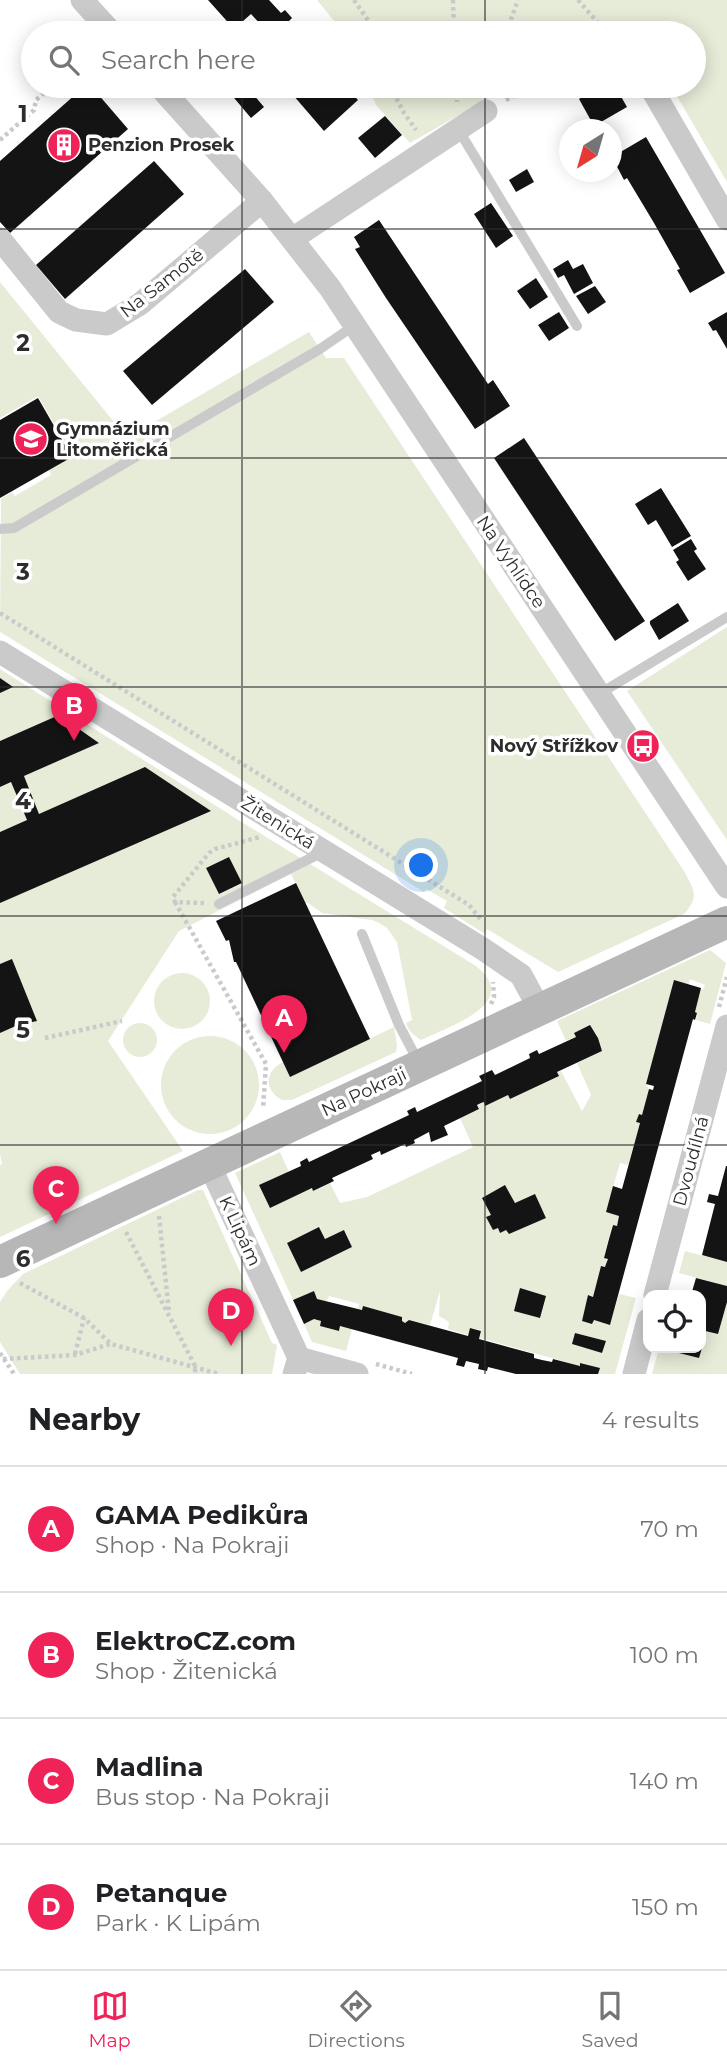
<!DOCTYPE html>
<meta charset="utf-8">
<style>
body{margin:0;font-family:Montserrat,sans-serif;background:#f2f2f2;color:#202124}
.controls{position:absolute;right:21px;bottom:21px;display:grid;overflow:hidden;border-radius:14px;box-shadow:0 4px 18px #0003}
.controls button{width:63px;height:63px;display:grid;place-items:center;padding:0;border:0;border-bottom:2px solid #e0e0e0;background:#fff;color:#202124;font:35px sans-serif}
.compass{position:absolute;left:559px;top:119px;width:63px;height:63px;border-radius:50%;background:#fff;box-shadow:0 4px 18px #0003;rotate:217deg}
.you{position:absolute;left:422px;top:866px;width:24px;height:24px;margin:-18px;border:5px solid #fff;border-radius:50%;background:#1a73e8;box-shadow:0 0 0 10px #1a73e833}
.badge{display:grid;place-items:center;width:46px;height:46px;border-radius:50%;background:#f02359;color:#fff;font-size:23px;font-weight:700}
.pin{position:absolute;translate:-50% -58px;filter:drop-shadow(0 2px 4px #0008)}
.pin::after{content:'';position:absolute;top:37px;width:24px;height:21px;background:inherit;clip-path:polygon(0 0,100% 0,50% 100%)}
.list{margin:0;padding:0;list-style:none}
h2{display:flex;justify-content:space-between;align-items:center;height:91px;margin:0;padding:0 28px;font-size:30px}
h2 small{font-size:23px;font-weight:400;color:#757577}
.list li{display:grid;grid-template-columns:46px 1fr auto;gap:21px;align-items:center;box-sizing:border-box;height:126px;padding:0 28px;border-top:2px solid #e0e0e0}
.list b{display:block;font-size:26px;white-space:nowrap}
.list p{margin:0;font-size:23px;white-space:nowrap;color:#757577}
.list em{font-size:23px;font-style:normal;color:#757577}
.icon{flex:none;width:38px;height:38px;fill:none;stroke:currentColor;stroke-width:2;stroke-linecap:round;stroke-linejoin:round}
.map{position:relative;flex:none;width:727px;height:1374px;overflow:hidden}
.search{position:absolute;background:#fff;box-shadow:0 4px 18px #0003;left:21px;right:21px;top:21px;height:77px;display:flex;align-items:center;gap:18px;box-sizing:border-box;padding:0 24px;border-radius:38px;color:#757577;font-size:26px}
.sheet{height:595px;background:#fff}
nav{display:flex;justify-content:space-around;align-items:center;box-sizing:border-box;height:98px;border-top:2px solid #e0e0e0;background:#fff;font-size:19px;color:#757577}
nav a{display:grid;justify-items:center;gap:4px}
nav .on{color:#f02359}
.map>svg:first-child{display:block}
.green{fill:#e7ecd9;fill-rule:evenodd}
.building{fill:#141414}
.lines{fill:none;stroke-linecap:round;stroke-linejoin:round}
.path{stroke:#cacaca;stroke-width:4.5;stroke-dasharray:3.5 3.5;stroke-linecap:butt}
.lane{stroke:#cacaca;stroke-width:10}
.street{stroke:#cacaca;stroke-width:23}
.secondary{stroke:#b7b7b7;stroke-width:32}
.grid{fill:none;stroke:#2d2d2d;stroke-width:2;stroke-opacity:0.55}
.labels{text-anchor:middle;stroke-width:7;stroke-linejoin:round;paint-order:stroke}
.poi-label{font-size:18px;font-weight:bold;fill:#2d2d2d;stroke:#fff;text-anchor:start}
.street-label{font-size:18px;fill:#2d2d2d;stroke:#fff}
.grid-label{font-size:23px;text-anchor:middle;font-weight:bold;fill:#2d2d2d;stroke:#fff;stroke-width:7;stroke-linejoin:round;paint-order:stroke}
</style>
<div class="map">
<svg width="727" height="1374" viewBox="0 0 727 1374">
<rect width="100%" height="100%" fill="#fff"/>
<!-- green -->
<g class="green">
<polygon points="317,0 727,0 727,182 671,86 694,86 694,33 641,33 617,24 601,33 344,33"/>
<polygon points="368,86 510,86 410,143 376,105"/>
<path d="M 0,282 L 127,438 L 309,332 L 326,358 L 344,358 L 684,871 C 694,890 700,896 684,914 L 558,972 L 487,929 L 485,934 L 444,908 L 447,901 L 426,889 L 424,892 L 0,632 L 1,499 L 12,492 L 15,496 L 51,475 L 49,470 L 73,456 L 38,396 L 0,418 Z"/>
<polygon points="727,627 727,840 627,691"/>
<path d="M 0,669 L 240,821 L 476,966 C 523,1003 448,1027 421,1040 C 415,1036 408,1031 406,1023 L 412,1020 L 397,942 L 387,928 L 379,923 L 372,920 L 322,913 L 308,903 L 305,903 L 291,874 L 179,931 L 108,1041 L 183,1151 L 0,1237 L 0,1165 L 2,1164 L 0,1154 L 0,1033 L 18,1025 L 37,1021 L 12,960 L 0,964 L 0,903 L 39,814 L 24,776 L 99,743 L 59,715 L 0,741 ZM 229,857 L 242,884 L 219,894 L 206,868 Z"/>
<polygon points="11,782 27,820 0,832 0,787"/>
<path d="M 710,950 L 726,963 L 710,1024 L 696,1020 L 697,1013 L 695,1011 L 700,989 L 703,990 L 705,985 L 690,979 L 688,985 L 674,981 L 646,1084 L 649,1089 L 642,1115 L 639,1114 L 636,1122 L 640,1123 L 628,1165 L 620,1163 L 606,1212 L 619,1216 L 617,1226 L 612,1225 L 604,1257 L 608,1259 L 605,1267 L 601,1266 L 593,1297 L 589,1295 L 582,1321 L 592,1324 L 593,1320 L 610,1325 L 619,1294 L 636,1298 L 615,1374 L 598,1374 L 599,1368 L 581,1363 L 580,1366 L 480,1338 L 481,1330 L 470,1328 L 468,1335 L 448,1329 L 449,1322 L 439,1316 L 440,1291 L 430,1325 L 409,1320 L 405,1323 L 401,1321 L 402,1317 L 358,1309 L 359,1304 L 329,1296 L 326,1302 L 317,1300 L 314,1291 L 293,1300 L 235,1173 L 280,1152 L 289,1172 L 314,1191 L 330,1183 L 340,1203 L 367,1197 L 473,1147 L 460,1118 L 479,1109 L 478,1105 L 484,1102 L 486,1105 L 508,1095 L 510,1099 L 558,1076 L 557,1072 L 561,1071 L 582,1111 L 591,1095 L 577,1063 L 602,1051 L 598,1042 L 597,1035 L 590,1026 L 575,1033 L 576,1037 L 566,1041 L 557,1021 ZM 505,1186 L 515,1203 L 535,1195 L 546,1217 L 509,1234 L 506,1230 L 500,1232 L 498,1228 L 493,1230 L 487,1217 L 491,1215 L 482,1198 ZM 322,1226 L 320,1228 L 325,1239 L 345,1230 L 352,1247 L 301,1272 L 287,1243 ZM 575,1333 L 606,1341 L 602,1353 L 573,1345 Z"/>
<circle cx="182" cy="1001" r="28"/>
<circle cx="140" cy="1040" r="17"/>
<path d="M 394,1027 L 397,1045 L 396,1052 L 292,1100 L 282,1100 C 264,1090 264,1072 283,1062 L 291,1076 Z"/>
<circle cx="210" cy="1085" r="49"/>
<polygon points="198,1190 203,1190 272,1343 277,1345 272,1374 20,1374 0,1342 0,1302 7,1291 23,1274"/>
<polygon points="685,1251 727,1262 727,1286 679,1273"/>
<polygon points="727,1302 727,1374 652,1374 659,1348 680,1348 679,1353 699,1358 702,1346 701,1345 701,1330 718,1334"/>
<polygon points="314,1319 321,1321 320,1326 339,1331 341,1326 352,1329 346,1351 312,1342 304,1324"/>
</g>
<!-- building -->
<g class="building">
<polygon points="208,0 269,0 281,13 285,10 292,18 288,22 299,33 256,33 263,27 251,14 234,29"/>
<polygon points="85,86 91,86 128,129 10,233 0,222 0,161"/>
<polygon points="224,86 263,86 253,94 264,107 251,118"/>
<polygon points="290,86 345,86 358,100 324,131 287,88"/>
<polygon points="601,86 615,86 627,107 594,126 579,99"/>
<polygon points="385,116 402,135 375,158 358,138"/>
<polygon points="646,137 725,273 690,293 677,270 680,269 654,223 627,178 624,180 612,157"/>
<polygon points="154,161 184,194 65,299 36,265"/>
<polygon points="527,169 534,182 516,192 509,180"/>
<polygon points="491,203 513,236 496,248 474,214"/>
<polygon points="379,220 488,384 493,380 510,406 475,429 386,298 355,249 360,247 354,237"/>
<polygon points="568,260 573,269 583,264 593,283 574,294 564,275 558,278 553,269"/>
<polygon points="245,269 274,302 152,405 123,371"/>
<polygon points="536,278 548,297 530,309 517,291"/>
<polygon points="595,286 606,302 588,314 576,296"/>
<polygon points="559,312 569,328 549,341 538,325"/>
<polygon points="727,312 727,349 716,330 713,331 708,323"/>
<polygon points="38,398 72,457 0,498 0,420"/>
<polygon points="524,438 645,621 615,641 494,458"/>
<polygon points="661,488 691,536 672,547 656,520 648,525 635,504"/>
<polygon points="691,539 697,549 694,551 706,569 688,581 676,562 679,560 673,550"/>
<polygon points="678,603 689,621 659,640 650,624 650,621"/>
<polygon points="0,678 13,687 0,693"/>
<polygon points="59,715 99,743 24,776 39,814 145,767 211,811 0,903 0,832 27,820 11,782 0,787 0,741"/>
<polygon points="229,857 242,883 219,894 206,868"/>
<polygon points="296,883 370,1039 290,1077 236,962 234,962 229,940 226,941 216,921"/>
<polygon points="12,959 37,1021 18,1025 0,1033 0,964"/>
<polygon points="674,980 701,988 695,1012 697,1013 695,1020 693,1019 610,1325 594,1320 592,1324 582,1321 588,1295 593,1297 601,1266 605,1267 606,1264 608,1259 604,1258 609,1239 613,1225 617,1226 619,1216 606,1212 613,1186 622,1189 640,1123 636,1122 639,1114 642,1115 649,1089 653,1090 654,1086 646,1084"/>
<polygon points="590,1025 598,1038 602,1051 557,1072 559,1076 510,1099 508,1095 485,1106 484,1102 481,1103 477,1105 479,1109 444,1126 448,1135 431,1142 429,1132 414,1140 415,1143 406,1147 405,1144 381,1155 380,1151 371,1155 373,1159 332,1178 334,1181 313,1191 312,1188 270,1208 259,1185 301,1166 300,1162 307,1158 309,1162 392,1123 409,1115 407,1111 415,1107 417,1112 482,1081 479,1076 492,1070 495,1075 530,1058 529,1054 537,1050 539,1054 576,1037 574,1033"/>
<polygon points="726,1166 727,1166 727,1262 702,1255 715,1204 707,1202 709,1194 718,1196"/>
<polygon points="505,1185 515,1203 535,1194 546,1218 509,1234 506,1230 500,1233 498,1228 493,1230 486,1217 491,1215 482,1198"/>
<polygon points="319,1227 325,1239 344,1230 352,1247 301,1272 287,1243"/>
<polygon points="696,1278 727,1286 727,1302 718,1334 701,1330 701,1295 691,1295"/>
<polygon points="520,1288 546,1296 540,1318 514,1311"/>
<polygon points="314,1291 317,1299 362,1310 363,1306 402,1317 402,1321 405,1323 409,1320 468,1336 470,1328 481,1331 479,1339 534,1354 534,1358 542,1360 552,1362 553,1359 580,1366 580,1363 600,1368 598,1374 516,1374 488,1367 487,1371 478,1369 479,1364 466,1361 464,1367 456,1365 458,1358 340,1326 339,1331 320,1326 321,1321 314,1319 304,1324 293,1300"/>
<polygon points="575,1333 606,1341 602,1353 572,1344"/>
<polygon points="680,1348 702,1348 699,1358 679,1353"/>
</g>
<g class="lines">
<!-- path -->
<g class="path">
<polyline points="354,0 370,23 374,33"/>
<polyline points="453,0 454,33"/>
<polyline points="578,0 607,33"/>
<polyline points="506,33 518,0"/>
<polyline points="390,86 404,113 416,130"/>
<polyline points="457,86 457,102"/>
<polyline points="506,100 532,86"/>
<polyline points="0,140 34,110 36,100 52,86"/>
<polyline points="0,613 469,905 482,921"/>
<polyline points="175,902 266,1064 263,1109"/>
<polyline points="204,903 175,902 173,897 209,853 215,849 260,837"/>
<polyline points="491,1004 494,997 493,982"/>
<polyline points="719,1007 727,977"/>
<polyline points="45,1038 122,1021"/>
<polyline points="159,1216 169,1312"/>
<polyline points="126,1232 196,1368 194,1374"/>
<polyline points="20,1283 84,1318 111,1344 219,1374"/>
<polyline points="0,1353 14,1374"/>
<polyline points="75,1354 84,1318"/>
<polyline points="3,1359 75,1355 110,1344"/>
<polyline points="376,1364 412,1374"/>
</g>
<!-- lane -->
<g class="lane">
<polyline points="458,129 577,326"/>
<polyline points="0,529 14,528 320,349 355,325"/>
<polyline points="599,694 727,617"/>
<polyline points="219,904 323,852"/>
<polyline points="362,934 399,1025 419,1063"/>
</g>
<!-- street -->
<g class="street">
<polyline points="82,0 112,33"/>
<polyline points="159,86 262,201 330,288 727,887"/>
<polyline points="650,86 727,219"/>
<polyline points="0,239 59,312 76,320 107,324 140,304 262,201"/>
<polyline points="292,239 486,111"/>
<polyline points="0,652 483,949 521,975 540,1010"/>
<polyline points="209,1164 299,1358 294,1374"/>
<polyline points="655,1295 727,1026"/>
<polyline points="299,1358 357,1374"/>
<polyline points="634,1374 648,1320"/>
</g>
<!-- secondary -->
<polyline class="secondary" points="0,1262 727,922"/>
</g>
<!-- grid -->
<path class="grid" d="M 242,0 L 242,33M 485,0 L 485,33M 242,86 L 242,1374M 485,86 L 485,1374M 0,229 L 727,229M 0,458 L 727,458M 0,687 L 727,687M 0,916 L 727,916M 0,1145 L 727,1145"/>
<!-- icons -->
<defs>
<g id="building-disc" transform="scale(1.75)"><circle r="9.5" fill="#f02359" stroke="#fff"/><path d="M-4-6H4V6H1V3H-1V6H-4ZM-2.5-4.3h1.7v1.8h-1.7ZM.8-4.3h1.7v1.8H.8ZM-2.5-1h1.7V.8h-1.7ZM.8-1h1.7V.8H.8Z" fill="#fff"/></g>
<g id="school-disc" transform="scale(1.75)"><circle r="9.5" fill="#f02359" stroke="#fff"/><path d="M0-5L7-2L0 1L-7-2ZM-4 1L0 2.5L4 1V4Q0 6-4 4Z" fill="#fff"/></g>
<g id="bus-disc" transform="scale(1.75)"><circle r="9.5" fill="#f02359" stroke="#fff"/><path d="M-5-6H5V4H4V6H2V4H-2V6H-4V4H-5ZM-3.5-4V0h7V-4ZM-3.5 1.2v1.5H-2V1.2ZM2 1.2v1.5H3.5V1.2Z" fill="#fff"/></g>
</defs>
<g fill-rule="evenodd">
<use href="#building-disc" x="64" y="145"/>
<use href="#school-disc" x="31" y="439"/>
<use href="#bus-disc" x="643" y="746"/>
</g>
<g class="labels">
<!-- poi labels -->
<g class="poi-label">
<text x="88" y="151">Penzion Prosek</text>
<text x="56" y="435">Gymnázium<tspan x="56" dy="21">Litoměřická</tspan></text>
<text x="618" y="752" text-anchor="end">Nový Střížkov</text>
</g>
<!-- street labels -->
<g class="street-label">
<text transform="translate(162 283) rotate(-38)" y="6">Na Samotě</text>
<text transform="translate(511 562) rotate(56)" y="6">Na Vyhlídce</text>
<text transform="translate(278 823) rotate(32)" y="6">Žitenická</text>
<text transform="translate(364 1092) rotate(-25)" y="6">Na Pokraji</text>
<text transform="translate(691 1161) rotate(-75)" y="6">Dvoudílná</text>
<text transform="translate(240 1231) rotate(65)" y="6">K Lipám</text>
</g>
</g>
<g class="grid-label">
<text x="23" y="122">1</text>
<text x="23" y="351">2</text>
<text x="23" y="580">3</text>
<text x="23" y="809">4</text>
<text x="23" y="1038">5</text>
<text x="23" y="1267">6</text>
</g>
</svg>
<div class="controls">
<button><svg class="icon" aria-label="locate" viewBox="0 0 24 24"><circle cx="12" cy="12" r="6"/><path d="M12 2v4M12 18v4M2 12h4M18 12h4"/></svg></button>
</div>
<svg class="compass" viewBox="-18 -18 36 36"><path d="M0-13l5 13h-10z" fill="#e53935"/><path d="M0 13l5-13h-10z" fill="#757577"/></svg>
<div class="you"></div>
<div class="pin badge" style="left:284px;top:1053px">A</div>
<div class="pin badge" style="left:74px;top:741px">B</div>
<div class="pin badge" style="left:56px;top:1224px">C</div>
<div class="pin badge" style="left:231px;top:1346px">D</div>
<div class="search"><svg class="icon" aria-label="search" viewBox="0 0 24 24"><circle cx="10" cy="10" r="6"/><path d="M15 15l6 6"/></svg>Search here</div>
</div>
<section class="sheet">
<h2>Nearby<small>4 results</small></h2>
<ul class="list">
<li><span class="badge">A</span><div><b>GAMA Pedikůra</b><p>Shop · Na Pokraji</p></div><em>70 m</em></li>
<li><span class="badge">B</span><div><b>ElektroCZ.com</b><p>Shop · Žitenická</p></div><em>100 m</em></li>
<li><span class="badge">C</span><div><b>Madlina</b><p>Bus stop · Na Pokraji</p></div><em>140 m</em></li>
<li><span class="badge">D</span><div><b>Petanque</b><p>Park · K Lipám</p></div><em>150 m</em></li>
</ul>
</section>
<nav>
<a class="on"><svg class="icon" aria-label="map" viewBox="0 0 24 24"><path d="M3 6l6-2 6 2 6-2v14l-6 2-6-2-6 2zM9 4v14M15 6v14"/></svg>Map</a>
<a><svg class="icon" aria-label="directions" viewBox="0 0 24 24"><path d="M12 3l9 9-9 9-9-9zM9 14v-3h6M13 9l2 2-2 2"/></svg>Directions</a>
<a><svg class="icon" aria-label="saved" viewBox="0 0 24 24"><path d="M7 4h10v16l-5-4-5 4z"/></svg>Saved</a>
</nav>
